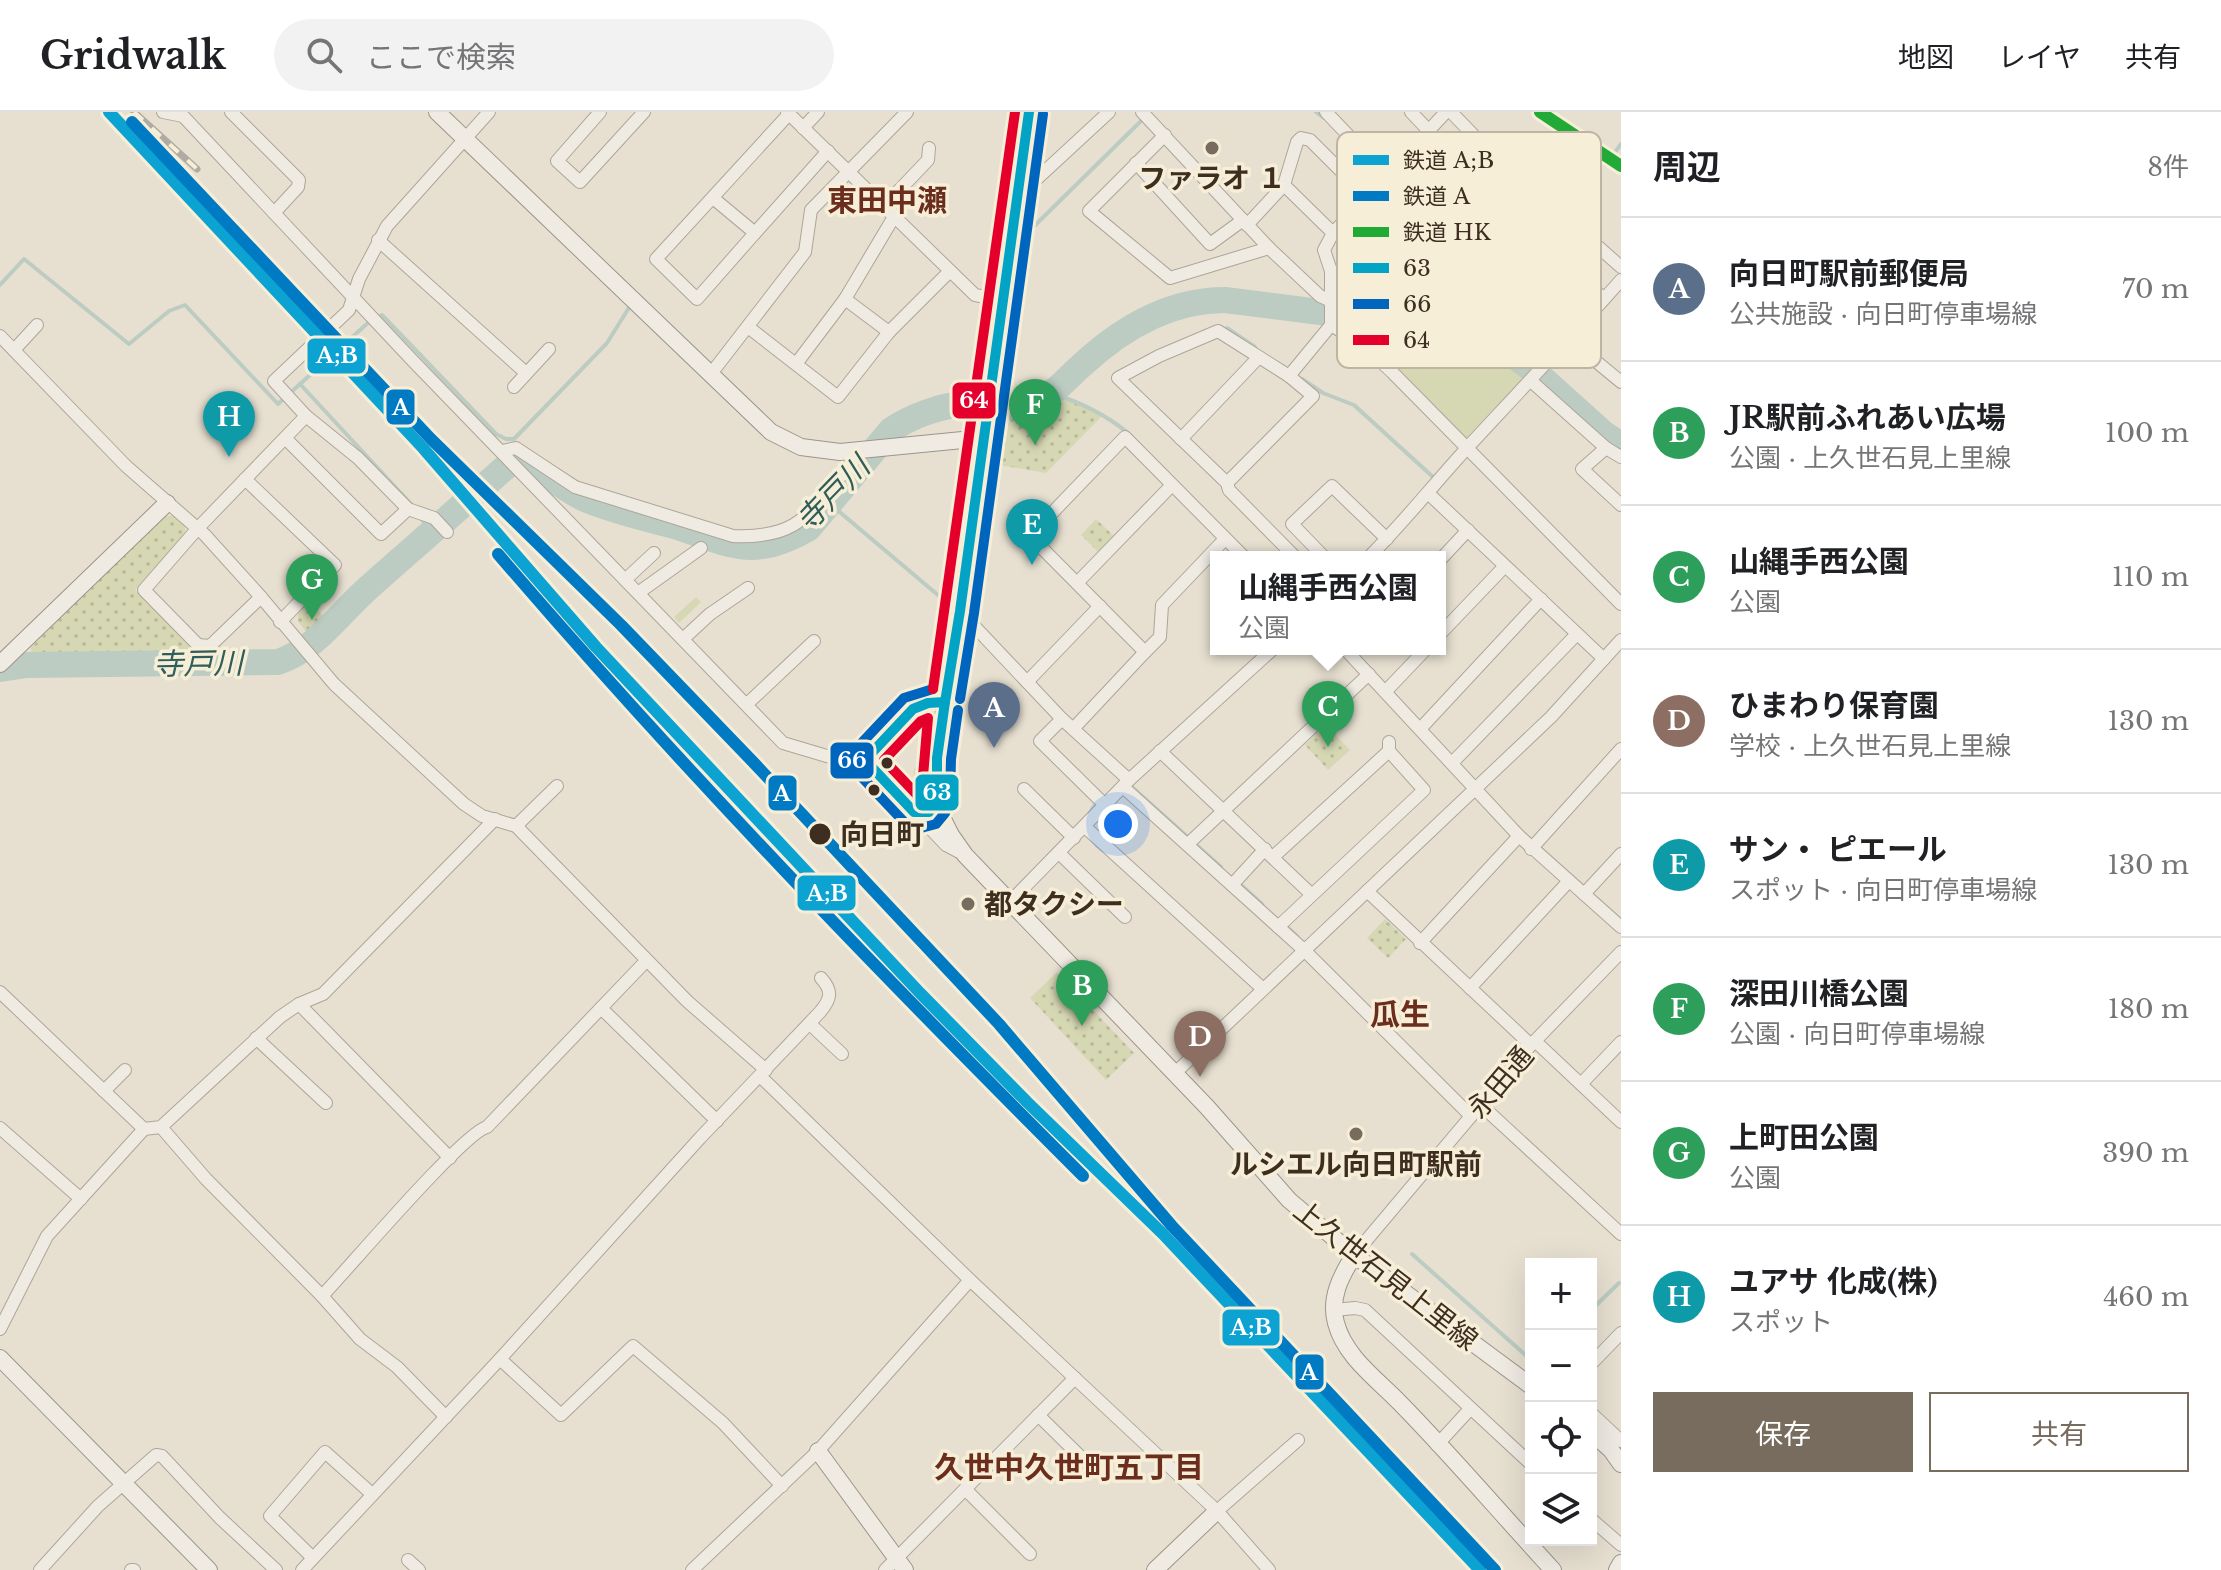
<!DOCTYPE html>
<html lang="ja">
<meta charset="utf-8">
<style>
body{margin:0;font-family:"Libre Baskerville","Noto Sans JP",serif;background:#f2f2f2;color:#202124}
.controls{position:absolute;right:24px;bottom:24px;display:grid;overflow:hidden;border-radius:0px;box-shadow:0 8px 32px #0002}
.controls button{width:72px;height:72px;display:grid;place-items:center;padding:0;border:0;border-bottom:2px solid #e0e0e0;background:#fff;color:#202124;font:40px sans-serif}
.you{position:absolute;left:1118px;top:712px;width:28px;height:28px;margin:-20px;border:6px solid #fff;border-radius:50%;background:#1a73e8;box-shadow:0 0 0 12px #1a73e833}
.badge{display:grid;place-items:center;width:52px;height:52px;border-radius:50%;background:#786c5e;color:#fff;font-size:26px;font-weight:700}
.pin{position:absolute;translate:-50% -66px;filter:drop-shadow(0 2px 4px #0008)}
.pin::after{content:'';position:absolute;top:42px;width:28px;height:24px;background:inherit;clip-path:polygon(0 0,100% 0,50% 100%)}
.popup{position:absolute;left:1210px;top:439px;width:236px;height:104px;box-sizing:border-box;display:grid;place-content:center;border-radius:0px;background:#fff;filter:drop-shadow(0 2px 6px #0005);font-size:26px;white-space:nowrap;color:#757577}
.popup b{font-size:30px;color:#202124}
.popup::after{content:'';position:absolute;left:50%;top:100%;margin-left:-16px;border:16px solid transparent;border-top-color:#fff}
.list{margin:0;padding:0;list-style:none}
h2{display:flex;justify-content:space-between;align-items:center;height:104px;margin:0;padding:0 32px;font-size:34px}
h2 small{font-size:26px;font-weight:400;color:#757577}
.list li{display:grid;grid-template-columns:52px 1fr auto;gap:24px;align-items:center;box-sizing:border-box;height:144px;padding:0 32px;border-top:2px solid #e0e0e0}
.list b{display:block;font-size:30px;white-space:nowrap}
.list p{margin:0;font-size:26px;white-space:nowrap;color:#757577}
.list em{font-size:26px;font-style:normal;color:#757577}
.actions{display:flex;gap:16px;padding:24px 32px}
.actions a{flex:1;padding:18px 0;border:2px solid #786c5e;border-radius:0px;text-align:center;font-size:28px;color:#786c5e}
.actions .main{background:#786c5e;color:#fff}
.icon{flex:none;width:44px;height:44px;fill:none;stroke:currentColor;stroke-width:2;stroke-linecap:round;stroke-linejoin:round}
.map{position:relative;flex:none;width:1621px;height:1458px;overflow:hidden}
header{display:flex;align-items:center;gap:48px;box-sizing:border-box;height:112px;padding:0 40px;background:#fff;border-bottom:2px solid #e0e0e0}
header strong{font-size:38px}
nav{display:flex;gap:44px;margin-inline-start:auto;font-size:28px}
.search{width:560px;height:72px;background:#f2f2f2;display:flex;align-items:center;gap:20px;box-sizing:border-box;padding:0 28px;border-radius:44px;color:#757577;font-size:30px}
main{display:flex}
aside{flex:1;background:#fff}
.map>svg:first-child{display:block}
.green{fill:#d6d7b3}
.park{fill:url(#park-dots)}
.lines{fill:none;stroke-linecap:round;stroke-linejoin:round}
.stream{stroke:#bcccc2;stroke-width:4}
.river{stroke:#bcccc2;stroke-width:26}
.street-casing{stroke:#ada599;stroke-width:14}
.secondary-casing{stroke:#9c958a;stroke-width:18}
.street{stroke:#efebe3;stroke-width:12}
.secondary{stroke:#efebe3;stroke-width:16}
.rail-casing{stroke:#afaaa2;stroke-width:7}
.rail{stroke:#f7eed8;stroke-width:4;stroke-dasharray:12;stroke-linecap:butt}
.bus-1-casing{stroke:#f7eed8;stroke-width:16}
.bus-2-casing{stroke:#f7eed8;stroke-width:16}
.bus-3-casing{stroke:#f7eed8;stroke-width:16}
.bus-1{stroke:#03a3c5;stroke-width:10}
.bus-2{stroke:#0065bd;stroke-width:10}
.bus-3{stroke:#e4002b;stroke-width:10}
.rail-1-casing{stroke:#f7eed8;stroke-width:18}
.rail-2-casing{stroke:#f7eed8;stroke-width:18}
.rail-3-casing{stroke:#f7eed8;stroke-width:18}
.rail-1{stroke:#0ca2d2;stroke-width:12}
.rail-2{stroke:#007ac2;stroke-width:12}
.rail-3{stroke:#21ab36;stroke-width:12}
.poi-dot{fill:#786c5e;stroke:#f7eed8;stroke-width:3}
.bus-dot{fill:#3d2e20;stroke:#f7eed8;stroke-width:3}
.labels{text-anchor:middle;stroke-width:7;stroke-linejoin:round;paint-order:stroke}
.poi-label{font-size:28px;font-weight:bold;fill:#3d2e20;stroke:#f7eed8}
.stop-label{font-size:28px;font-weight:bold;fill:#3d2e20;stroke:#f7eed8;text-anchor:start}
.street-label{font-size:28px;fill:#3d2e20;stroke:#f7eed8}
.neighbourhood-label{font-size:30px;font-weight:bold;fill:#6b2e1e;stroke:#f7eed8}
.water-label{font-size:30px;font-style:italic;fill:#2f5d5a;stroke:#f7eed8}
.key{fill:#f7eed8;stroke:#bfb4a1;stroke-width:2}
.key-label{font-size:22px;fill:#3d2e20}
.line-badge{stroke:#f7eed8;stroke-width:3}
.badge-label{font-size:22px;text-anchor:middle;font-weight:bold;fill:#fff}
</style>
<header>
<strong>Gridwalk</strong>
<div class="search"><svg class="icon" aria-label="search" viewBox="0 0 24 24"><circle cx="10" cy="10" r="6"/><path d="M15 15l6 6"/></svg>ここで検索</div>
<nav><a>地図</a><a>レイヤ</a><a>共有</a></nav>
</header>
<main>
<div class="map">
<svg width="1621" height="1458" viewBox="0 0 1621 1458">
<defs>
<pattern id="park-dots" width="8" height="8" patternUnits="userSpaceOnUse" patternTransform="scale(2)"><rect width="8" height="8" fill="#d6d7b3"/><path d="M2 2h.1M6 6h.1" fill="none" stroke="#b9b99a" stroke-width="1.8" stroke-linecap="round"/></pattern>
</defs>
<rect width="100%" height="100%" fill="#e7e0d1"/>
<!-- green -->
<g class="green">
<path d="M 1408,216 C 1460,224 1486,231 1529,263 L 1472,325 L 1463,326 L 1382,244 Z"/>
<polygon points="696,485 701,490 679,511 674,505"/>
<polygon points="923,647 924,688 921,691 914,688 914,657"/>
</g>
<!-- park -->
<g class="park">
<polygon points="1062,287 1080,292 1101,304 1100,306 1046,361 994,352 1001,302 1021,300"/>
<polygon points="163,404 173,404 185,414 185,423 135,478 190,533 185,542 31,546 31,535"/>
<polygon points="1096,407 1115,425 1099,441 1081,423"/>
<polygon points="309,489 326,507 309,524 298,509 298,500"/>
<polygon points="1326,613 1350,638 1328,658 1305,633"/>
<polygon points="1385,807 1406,827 1388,846 1367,826"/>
<polygon points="1057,860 1134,941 1106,968 1030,886"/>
</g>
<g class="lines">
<!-- stream -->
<g class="stream">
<polyline points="1316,0 1324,6"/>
<polyline points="1606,53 1621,32"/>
<polyline points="1019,129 1141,9"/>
<polyline points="0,173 24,147 129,232 169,199 185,193 278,292 300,272 411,392"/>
<polyline points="378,205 382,203 496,322 506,327 514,327 607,231 630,194"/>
<polyline points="1227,216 1255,235"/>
<polyline points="1302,267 1323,281 1354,293 1433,365"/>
<polyline points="300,272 370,209"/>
<path d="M 1051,281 C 1080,290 1105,302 1128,321"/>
<polyline points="829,391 945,489"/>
<polyline points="421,406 431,420"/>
<polyline points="1132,675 1221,755"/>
<polyline points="1239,771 1262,792"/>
<polyline points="1284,812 1298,825"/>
<polyline points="1412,1142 1531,1248"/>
<polyline points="1591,1198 1619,1171"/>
</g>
<!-- river -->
<path class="river" d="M 0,557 L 27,553 L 278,550 C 316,537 338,503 367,477 C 414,435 462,394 509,352 C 531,347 564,378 585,387 C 613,399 645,406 674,414 C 698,421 726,435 751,435 C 771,435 792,426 809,416 L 891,318 C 912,304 941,293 966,292 C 988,291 1012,299 1034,291 C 1053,284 1067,266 1082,253 C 1122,216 1169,188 1225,188 L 1453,217 L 1482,227 L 1507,239 L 1533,258 L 1603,321 L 1621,333"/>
<!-- street casing -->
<g class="street-casing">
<g id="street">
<polyline points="163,0 183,4 413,249 783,631 857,653 865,648"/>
<polyline points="231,0 299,68 298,75 274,101"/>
<polyline points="600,0 557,49 580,70 644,0"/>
<polyline points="787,0 975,183 1002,188"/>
<polyline points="1142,0 1269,136 1320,184 1331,189 1331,213 1362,232 1392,260 1621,492"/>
<polyline points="1326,0 1387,64"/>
<polyline points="1411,0 1429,19"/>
<polyline points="1451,0 1482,32 1512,52 1531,75 1621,155"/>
<polyline points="803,16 818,0"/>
<polyline points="1165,23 1089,99 1170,166 1269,136"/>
<polyline points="1405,44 1438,77 1482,32"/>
<polyline points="1136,51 1210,132 1243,108"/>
<polyline points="1284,73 1333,121"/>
<polyline points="1017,85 1109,0"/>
<polyline points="713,86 755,121 828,39"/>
<polyline points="885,93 928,48 929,36"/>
<polyline points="1247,113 1284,73 1297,30 1301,26 1310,28 1367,85"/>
<polyline points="755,121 697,187 656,147 789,2"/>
<polyline points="378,128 526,261"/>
<polyline points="1331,159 1356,165 1400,119 1401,111 1371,82"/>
<polyline points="845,187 889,220"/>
<polyline points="1331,189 1331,159 1324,138 1333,121 1446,0"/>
<polyline points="1474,190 1533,121"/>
<polyline points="748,215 838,285 889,220 950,159"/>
<polyline points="1529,215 1574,160"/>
<polyline points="0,224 126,354 205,423 261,485 334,572 464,692 482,704 516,714 687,889 766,958"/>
<polyline points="1569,227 1621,270"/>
<polyline points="14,238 37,213"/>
<path d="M 1559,238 C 1533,218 1507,201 1476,190 C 1455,183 1434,180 1414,173 L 1498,89 L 1604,187"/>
<polyline points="796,252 845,187 895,103"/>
<polyline points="710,263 805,140 811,98 907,0"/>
<polyline points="1289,264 1331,213"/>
<polyline points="1531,269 1606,336 1621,345"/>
<polyline points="514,275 549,237"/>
<polyline points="306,304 358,346 408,397 434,406 447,420"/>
<polyline points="285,326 381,422 408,397"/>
<polyline points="1181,327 1258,246"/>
<polyline points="1606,336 1582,357 1621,393"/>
<path d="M 502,339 L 516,336 L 575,375 L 733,424 C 804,427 810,397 852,351"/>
<polyline points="245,367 335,453 280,510"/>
<polyline points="1227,371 1313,284 1289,264 1218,219 1159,244 1118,266 1227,371 1229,378 1295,445"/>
<polyline points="1429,382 1604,547"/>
<polyline points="1225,427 1162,493 1160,525 1145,540 1030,424 1125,325 1244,445"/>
<polyline points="1324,445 1292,412 1332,374 1387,427"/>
<path d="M 1369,445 C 1404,410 1434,372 1467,336 C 1519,280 1571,225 1621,168"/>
<polyline points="1440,448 1468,418"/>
<polyline points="625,468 654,441"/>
<polyline points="1077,471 1171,374"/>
<polyline points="638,481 701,436"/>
<polyline points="261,485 210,534 198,533 144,478 198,416 306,304 274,269 349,198 359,167 387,114 489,0"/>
<polyline points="960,499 1062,607 1129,668"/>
<polyline points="1440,522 1505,454"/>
<polyline points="683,527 710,502 748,476"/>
<polyline points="1345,537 1519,724 1621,815"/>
<polyline points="1027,570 1100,494"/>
<polyline points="1386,579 1426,537"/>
<polyline points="946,590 928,591 913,597 865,648 946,733 963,742"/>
<polyline points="747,592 814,529"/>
<polyline points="1062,607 1040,629 1105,693"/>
<polyline points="1421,616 1541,487"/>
<polyline points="1073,617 1145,540"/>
<polyline points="1160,639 1311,782"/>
<polyline points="1452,651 1577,522"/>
<polyline points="1123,675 1305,839 1471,1004"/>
<polyline points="1024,677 1074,726"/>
<polyline points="516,714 557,674"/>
<polyline points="1085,715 1263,877"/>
<polyline points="1188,732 1369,562"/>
<polyline points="1531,737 1621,637"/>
<polyline points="1059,741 1125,805"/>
<polyline points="1273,745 1389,639 1389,630"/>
<polyline points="1232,773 1265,737"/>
<polyline points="1367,779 1531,933"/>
<polyline points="1584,782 1621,742"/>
<polyline points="1010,790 1129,668 1273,537"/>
<polyline points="1278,815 1424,678 1389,639"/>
<polyline points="1420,831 1519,724"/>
<polyline points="1470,876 1569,769"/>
<polyline points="0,880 144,1017"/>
<polyline points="299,892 450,1046"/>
<polyline points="601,896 717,1009"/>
<polyline points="810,912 842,942"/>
<polyline points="256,926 326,991"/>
<polyline points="1535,929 1621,1010"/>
<polyline points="1175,961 1551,605 1621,528"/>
<polyline points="760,964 970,1168 1217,1399 1269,1458"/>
<polyline points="1581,972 1621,930"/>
<polyline points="104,979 125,958"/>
<polyline points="1481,993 1621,1122"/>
<polyline points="161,1015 206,1067 322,1184 360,1227 397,1255 446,1305"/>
<polyline points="0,1016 81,1087"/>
<polyline points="1354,1143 1531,933 1621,840"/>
<path d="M 322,1184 C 348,1157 463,1021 487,1015 L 646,849"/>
<polyline points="1334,1198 1355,1196 1365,1198 1531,1352"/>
<polyline points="0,1217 47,1124 144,1017 161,1015 280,905 299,892 323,882 495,707"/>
<polyline points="500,1247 561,1303 633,1234 723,1311 782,1374"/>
<polyline points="1591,1252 1621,1221"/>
<polyline points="1591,1301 1621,1329"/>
<polyline points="1038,1303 1091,1355"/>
<polyline points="1437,1333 1470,1297"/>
<polyline points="965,1377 1030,1442"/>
<polyline points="1217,1399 1298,1328"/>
<polyline points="1591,1407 1621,1433"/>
<polyline points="313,1446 270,1404 325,1340 372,1382"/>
<polyline points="408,1448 419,1458"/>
<polyline points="40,1458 98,1394 156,1343 162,1344 220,1406 276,1458"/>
<polyline points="131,1458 134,1458"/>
<path d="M 302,1458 L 500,1247 L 700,1026 L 820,900 C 831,887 833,879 821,866"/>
<polyline points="692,1458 818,1339 970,1168"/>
<polyline points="885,1458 1075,1266"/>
</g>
</g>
<!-- secondary casing -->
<g class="secondary-casing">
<g id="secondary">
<polyline points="437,0 771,320 801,335 840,340 983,326"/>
<polyline points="1029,0 960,499 936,650 938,685 942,705 951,723 965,743 1207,995 1289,1088 1354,1143 1531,1274"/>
<polyline points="0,552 167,391"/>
<polyline points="914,700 921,702 929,700 938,685"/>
<path d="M 1354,1143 C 1341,1164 1329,1186 1336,1211 C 1345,1245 1377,1267 1400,1291 C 1453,1345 1502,1403 1553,1458"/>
<polyline points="0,1246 209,1458"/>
<polyline points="1591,1320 1611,1338 1621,1352"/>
<polyline points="818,1339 905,1458"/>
<polyline points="1155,1458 1217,1399"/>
<polyline points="1617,1458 1621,1451"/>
</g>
</g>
<!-- street -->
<use href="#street" class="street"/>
<!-- secondary -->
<use href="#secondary" class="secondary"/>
<!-- rail casing -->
<g class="rail-casing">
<g id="rail">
<polyline points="134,0 197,57"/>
<polyline points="146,28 238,138"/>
</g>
</g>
<!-- rail -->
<use href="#rail" class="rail"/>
<!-- bus-1 casing -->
<g class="bus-1-casing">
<g id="bus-1">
<polygon points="945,590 937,646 937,681 929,700 914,700 865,648 913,597 928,591"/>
<polyline points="945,590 960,499 1029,0"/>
</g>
</g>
<!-- bus-2 casing -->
<g class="bus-2-casing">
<g id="bus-2">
<polyline points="933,577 904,586 855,638 851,646 855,658 906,712 921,716 936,712 945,701 950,684 951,647 958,598"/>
<polyline points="960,587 974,501 1043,2"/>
</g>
</g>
<!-- bus-3 casing -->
<g class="bus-3-casing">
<g id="bus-3">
<polyline points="933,577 1015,0"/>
<polygon points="928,606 921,687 884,648 921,609"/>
</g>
</g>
<!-- bus-1 -->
<use href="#bus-1" class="bus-1"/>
<!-- bus-2 -->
<use href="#bus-2" class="bus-2"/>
<!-- bus-3 -->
<use href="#bus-3" class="bus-3"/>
<!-- rail-1 casing -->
<g class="rail-1-casing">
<polyline id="rail-1" points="109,0 423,336 596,535 920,881 1027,990 1163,1122 1480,1458"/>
</g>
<!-- rail-2 casing -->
<g class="rail-2-casing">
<g id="rail-2">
<polyline points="132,10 431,327 621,513 755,652 999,912 1172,1114 1495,1458"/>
<path d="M 498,442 C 683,658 882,863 1083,1064"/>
</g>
</g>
<!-- rail-3 casing -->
<g class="rail-3-casing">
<polyline id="rail-3" points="1540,0 1621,54"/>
</g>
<!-- rail-1 -->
<use href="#rail-1" class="rail-1"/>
<!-- rail-2 -->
<use href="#rail-2" class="rail-2"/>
<!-- rail-3 -->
<use href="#rail-3" class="rail-3"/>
</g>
<!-- markers -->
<g class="poi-dot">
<circle cx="1212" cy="36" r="8"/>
<circle cx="968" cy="792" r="8"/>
<circle cx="1356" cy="1022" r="8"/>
</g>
<g class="bus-dot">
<circle cx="887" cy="651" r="7"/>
<circle cx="874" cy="678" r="7"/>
<circle cx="820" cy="722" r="12"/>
</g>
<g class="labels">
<!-- poi labels -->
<g class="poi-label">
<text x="1212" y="76">ファラオ １</text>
<text x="984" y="802" text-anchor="start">都タクシー</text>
<text x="1356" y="1062">ルシエル向日町駅前</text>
</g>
<!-- stop labels -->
<g class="stop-label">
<text x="840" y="732">向日町</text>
</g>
<!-- street labels -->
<g class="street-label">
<text transform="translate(1500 970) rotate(-50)" y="10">永田通</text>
<text transform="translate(1386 1163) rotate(38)" y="10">上久世石見上里線</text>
</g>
<!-- neighbourhood labels -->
<g class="neighbourhood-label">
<text x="887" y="99">東田中瀬</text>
<text x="1400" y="913">瓜生</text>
<text x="1069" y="1366">久世中久世町五丁目</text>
</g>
<!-- water labels -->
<g class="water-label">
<text transform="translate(833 382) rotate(-46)" y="10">寺戸川</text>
<text transform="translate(198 552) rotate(-1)" y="10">寺戸川</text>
</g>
</g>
<!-- legend -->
<rect x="1337" y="20" width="264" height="236" rx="12" class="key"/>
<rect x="1353" y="43" width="36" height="10" fill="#0ca2d2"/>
<rect x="1353" y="79" width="36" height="10" fill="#007ac2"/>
<rect x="1353" y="115" width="36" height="10" fill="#21ab36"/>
<rect x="1353" y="151" width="36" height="10" fill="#03a3c5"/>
<rect x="1353" y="187" width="36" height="10" fill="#0065bd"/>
<rect x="1353" y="223" width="36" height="10" fill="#e4002b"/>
<g class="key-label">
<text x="1403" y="56">鉄道 A;B</text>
<text x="1403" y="92">鉄道 A</text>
<text x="1403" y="128">鉄道 HK</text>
<text x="1403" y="164">63</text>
<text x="1403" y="200">66</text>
<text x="1403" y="236">64</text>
</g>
<g class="line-badge">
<rect x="306" y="225" width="61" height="38" rx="8" fill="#0ca2d2"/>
<rect x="951" y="269" width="46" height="39" rx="8" fill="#e4002b"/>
<rect x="385" y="276" width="31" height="38" rx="8" fill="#007ac2"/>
<rect x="829" y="629" width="46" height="39" rx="8" fill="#0065bd"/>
<rect x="914" y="661" width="46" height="39" rx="8" fill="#03a3c5"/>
<rect x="767" y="662" width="31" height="38" rx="8" fill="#007ac2"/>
<rect x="796" y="762" width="61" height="38" rx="8" fill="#0ca2d2"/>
<rect x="1221" y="1196" width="60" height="39" rx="8" fill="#0ca2d2"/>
<rect x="1294" y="1241" width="31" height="38" rx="8" fill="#007ac2"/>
</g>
<g class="badge-label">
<text x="337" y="251">A;B</text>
<text x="974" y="296">64</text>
<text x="401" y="303">A</text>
<text x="852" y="656">66</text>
<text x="937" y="688">63</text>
<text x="782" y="689">A</text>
<text x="827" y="789">A;B</text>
<text x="1251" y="1223">A;B</text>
<text x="1309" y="1268">A</text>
</g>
</svg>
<div class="controls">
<button>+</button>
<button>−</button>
<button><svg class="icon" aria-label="locate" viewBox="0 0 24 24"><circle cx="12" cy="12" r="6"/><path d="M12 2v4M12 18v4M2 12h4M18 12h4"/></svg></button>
<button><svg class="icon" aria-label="layers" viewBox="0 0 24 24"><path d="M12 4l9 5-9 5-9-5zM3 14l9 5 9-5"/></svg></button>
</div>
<div class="you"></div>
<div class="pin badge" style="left:994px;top:636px;background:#5c6f8a">A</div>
<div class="pin badge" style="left:1082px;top:914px;background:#2e9e5b">B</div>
<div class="pin badge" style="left:1328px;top:635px;background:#2e9e5b">C</div>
<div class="popup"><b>山縄手西公園</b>公園</div>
<div class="pin badge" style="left:1200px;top:965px;background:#8d6e63">D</div>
<div class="pin badge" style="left:1032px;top:453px;background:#0f9aa8">E</div>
<div class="pin badge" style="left:1035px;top:333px;background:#2e9e5b">F</div>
<div class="pin badge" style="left:312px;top:508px;background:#2e9e5b">G</div>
<div class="pin badge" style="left:229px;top:345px;background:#0f9aa8">H</div>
</div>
<aside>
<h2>周辺<small>8件</small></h2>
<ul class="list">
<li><span class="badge" style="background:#5c6f8a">A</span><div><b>向日町駅前郵便局</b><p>公共施設 · 向日町停車場線</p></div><em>70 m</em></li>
<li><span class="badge" style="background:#2e9e5b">B</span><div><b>JR駅前ふれあい広場</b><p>公園 · 上久世石見上里線</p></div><em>100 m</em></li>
<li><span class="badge" style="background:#2e9e5b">C</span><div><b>山縄手西公園</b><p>公園</p></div><em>110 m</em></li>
<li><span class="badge" style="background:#8d6e63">D</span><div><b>ひまわり保育園</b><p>学校 · 上久世石見上里線</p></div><em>130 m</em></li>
<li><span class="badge" style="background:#0f9aa8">E</span><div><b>サン・ ピエール</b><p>スポット · 向日町停車場線</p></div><em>130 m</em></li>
<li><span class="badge" style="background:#2e9e5b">F</span><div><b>深田川橋公園</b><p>公園 · 向日町停車場線</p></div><em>180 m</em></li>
<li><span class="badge" style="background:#2e9e5b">G</span><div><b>上町田公園</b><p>公園</p></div><em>390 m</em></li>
<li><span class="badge" style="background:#0f9aa8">H</span><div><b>ユアサ 化成(株)</b><p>スポット</p></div><em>460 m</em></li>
</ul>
<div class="actions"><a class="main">保存</a><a>共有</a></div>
</aside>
</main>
